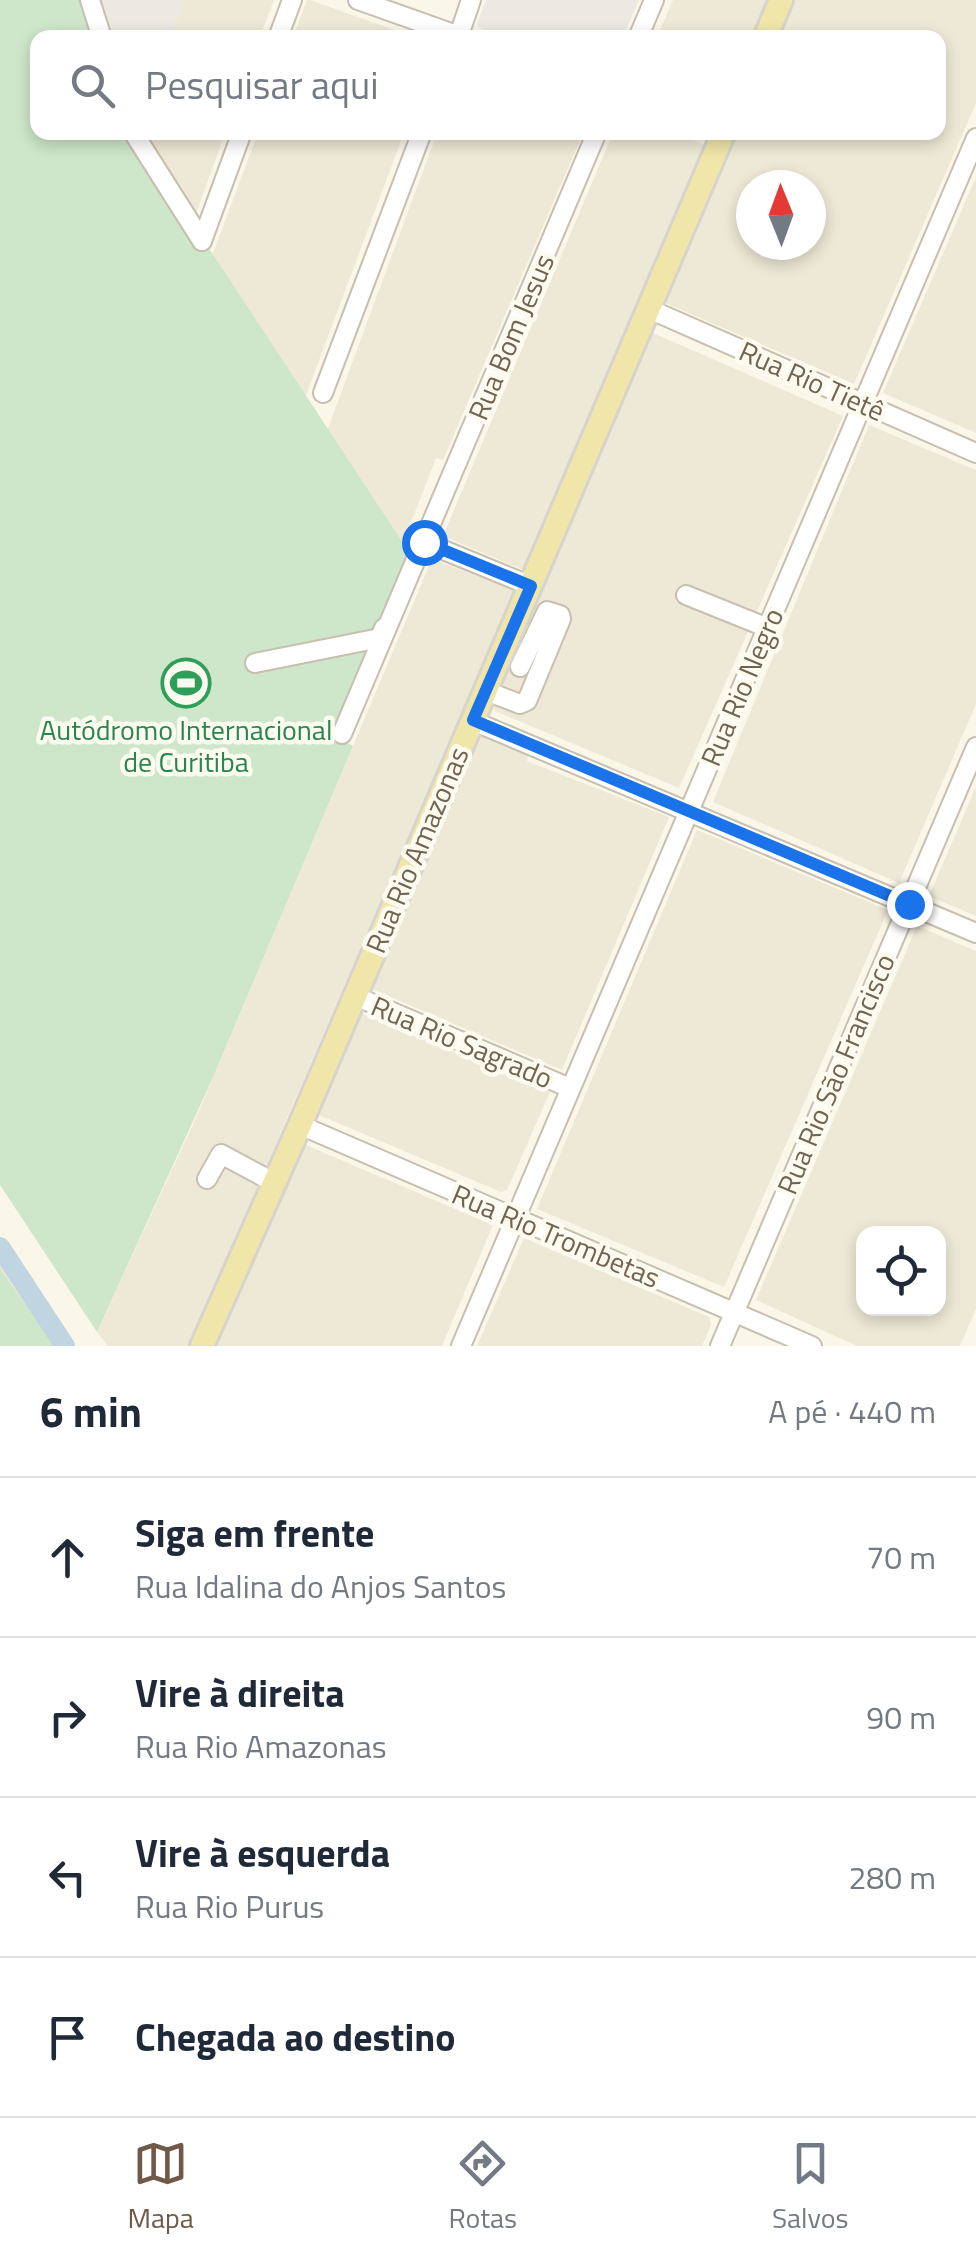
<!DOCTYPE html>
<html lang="pt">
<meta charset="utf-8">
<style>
body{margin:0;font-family:"Titillium Web",sans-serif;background:#f2f2f3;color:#1f2937}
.controls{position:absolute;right:30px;bottom:30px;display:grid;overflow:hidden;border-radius:20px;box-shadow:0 5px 15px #0003}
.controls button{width:90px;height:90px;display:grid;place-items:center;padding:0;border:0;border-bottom:2px solid #e0e1e3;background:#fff;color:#1f2937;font:50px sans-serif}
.compass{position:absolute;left:736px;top:170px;width:90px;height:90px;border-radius:50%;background:#fff;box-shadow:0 5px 15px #0003;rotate:359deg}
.stop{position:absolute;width:30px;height:30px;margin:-22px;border:8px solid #1a73e8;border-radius:50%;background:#fff}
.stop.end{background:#1a73e8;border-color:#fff;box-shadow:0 2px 10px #0008}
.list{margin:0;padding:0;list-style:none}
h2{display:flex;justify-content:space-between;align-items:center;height:130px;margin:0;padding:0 40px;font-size:42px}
h2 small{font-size:32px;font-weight:400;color:#747a83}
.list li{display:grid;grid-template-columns:65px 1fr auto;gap:30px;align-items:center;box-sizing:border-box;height:160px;padding:0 40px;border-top:2px solid #e0e1e3}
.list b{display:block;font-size:38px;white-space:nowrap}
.list p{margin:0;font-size:32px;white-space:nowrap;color:#747a83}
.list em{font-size:32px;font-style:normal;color:#747a83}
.icon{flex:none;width:55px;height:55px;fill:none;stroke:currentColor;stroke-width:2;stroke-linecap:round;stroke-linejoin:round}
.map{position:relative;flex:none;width:976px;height:1346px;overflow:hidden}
.search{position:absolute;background:#fff;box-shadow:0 5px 15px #0003;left:30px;right:30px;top:30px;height:110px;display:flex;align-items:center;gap:25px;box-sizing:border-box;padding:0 35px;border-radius:20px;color:#747a83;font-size:38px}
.sheet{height:770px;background:#fff}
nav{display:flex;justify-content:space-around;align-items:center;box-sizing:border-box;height:140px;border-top:2px solid #e0e1e3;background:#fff;font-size:28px;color:#747a83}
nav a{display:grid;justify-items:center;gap:5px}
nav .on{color:#705949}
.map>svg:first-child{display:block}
.residential{fill:#eee9d6;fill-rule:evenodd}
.industrial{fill:#ebe9e2}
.green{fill:#cee6c9}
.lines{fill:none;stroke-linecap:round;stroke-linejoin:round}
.river{stroke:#c0d5e1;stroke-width:20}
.minor-casing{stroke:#c8bfae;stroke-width:22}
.major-casing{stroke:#d7d4ce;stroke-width:28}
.minor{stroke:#fff;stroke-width:18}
.major{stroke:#f0e6aa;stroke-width:22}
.route{stroke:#1a73e8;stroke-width:12}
.labels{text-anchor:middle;stroke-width:9;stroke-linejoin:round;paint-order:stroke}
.street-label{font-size:28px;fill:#716450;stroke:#fdfbef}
.leisure-label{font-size:28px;fill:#27864d;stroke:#fdfbef}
</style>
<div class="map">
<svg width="976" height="1346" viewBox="0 0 976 1346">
<rect width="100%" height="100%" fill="#faf7e9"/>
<!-- residential -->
<g class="residential">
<polygon points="184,0 274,0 260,37 170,38"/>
<polygon points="307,0 310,0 414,37 293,37"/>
<polygon points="673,0 767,0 751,37 657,37"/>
<path d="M 795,0 L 976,0 L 976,103 L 854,384 L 665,303 L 738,133 L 938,132 L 938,38 L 779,37 ZM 751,185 L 811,185 L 811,245 L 751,245 Z"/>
<polygon points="135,132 225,133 192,225"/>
<polygon points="258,133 404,133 305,398 212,256"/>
<polygon points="437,133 583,133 443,460 436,458 403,543 327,431"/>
<polygon points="613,133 676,133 705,145 526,571 443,536"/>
<polygon points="976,177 976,433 883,393"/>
<polygon points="653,333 843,416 679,788 495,711 493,705 650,335"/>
<polygon points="869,425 976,470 976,704 899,883 713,802"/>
<polygon points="432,559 514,590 189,1346 108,1346 97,1332 199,1111"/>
<polygon points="478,735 528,756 527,761 669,817 562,1070 374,990 373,985"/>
<polygon points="976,787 976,916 929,896"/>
<polygon points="697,830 888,910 724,1287 537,1209"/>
<path d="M 917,926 L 976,951 L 976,1309 L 960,1346 L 857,1346 L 756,1300 ZM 864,1234 L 938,1234 L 938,1308 L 864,1308 Z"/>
<polygon points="361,1013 550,1092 507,1190 501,1192 319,1115"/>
<polygon points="306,1145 493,1225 442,1346 217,1346 300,1150"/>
<polygon points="524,1238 709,1317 711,1325 702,1346 477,1346"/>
<polygon points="0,1245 53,1319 71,1346 0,1346"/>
</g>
<!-- industrial -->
<g class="industrial">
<polygon points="90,0 184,0 170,38 102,37"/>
<polygon points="486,0 639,0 623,37 504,38 479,28 477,24"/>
</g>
<!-- green -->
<g class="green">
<polygon points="0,0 90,0 102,37 38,38 38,132 133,133 403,543 427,553 346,742 353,746 214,1075 97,1332 0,1185"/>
<polygon points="0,1269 55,1346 0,1346"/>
</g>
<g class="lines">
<!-- river -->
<polyline class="river" points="0,1247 65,1346"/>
<!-- minor casing -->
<g class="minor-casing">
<g id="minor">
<polyline points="90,0 102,38"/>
<polyline points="358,0 465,38"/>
<polyline points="278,38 292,0"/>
<polyline points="458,38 471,0"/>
<polyline points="638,38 654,0"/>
<polyline points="133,132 202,241"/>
<polyline points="202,241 242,132"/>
<polyline points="649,309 976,453"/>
<polyline points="323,393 422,132"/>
<polyline points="424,542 531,586"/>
<polyline points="686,595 768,628"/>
<polyline points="255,663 380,638 384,628"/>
<polyline points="486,691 520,704 527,701 561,619 560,615 547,611 520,667"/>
<polyline points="473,721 976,933"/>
<polyline points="342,734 597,132"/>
<polyline points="355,996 570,1088"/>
<polyline points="300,1125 812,1346"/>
<polyline points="207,1179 221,1154 275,1183"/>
<polyline points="461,1346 976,138"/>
<polyline points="720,1346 976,747"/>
</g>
</g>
<!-- major casing -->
<g class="major-casing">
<g id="major">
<polyline points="765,38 781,0"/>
<polyline points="202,1346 300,1125 724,132"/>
</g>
</g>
<!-- minor -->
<use href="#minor" class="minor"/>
<!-- major -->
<use href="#major" class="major"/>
</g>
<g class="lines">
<!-- route -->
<polyline class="route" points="424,542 531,586 473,720 909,904"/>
</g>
<!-- icons -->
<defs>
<g id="stadium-ring" transform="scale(2.5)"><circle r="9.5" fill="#fdfbef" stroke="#2e9e5b" stroke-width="1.5"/><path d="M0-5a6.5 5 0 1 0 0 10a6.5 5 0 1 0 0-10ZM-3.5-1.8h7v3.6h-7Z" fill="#2e9e5b"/></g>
</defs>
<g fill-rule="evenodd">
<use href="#stadium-ring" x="186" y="683"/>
</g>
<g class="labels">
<!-- street labels -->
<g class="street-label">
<text transform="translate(511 337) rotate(-67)" y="10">Rua Bom Jesus</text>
<text transform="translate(812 381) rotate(24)" y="10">Rua Rio Tietê</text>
<text transform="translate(742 687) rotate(-67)" y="10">Rua Rio Negro</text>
<text transform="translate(417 850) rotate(-67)" y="10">Rua Rio Amazonas</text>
<text transform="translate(462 1042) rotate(23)" y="10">Rua Rio Sagrado</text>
<text transform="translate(836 1074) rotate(-67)" y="10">Rua Rio São Francisco</text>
<text transform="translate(556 1236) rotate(23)" y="10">Rua Rio Trombetas</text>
</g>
<!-- leisure labels -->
<g class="leisure-label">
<text x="186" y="740">Autódromo Internacional<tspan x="186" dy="32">de Curitiba</tspan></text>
</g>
</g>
</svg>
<div class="controls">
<button><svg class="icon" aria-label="locate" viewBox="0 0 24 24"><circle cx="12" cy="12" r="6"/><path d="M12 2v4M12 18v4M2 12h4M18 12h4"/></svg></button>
</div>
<svg class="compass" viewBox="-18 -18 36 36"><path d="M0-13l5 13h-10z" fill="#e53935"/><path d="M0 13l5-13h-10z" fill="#747a83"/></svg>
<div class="stop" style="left:424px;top:542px"></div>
<div class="stop end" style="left:909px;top:904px"></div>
<div class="search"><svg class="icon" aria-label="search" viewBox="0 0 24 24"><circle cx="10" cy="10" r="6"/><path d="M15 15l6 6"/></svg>Pesquisar aqui</div>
</div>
<section class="sheet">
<h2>6 min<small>A pé · 440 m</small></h2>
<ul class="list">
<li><svg class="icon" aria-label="ahead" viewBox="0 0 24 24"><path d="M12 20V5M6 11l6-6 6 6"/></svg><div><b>Siga em frente</b><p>Rua Idalina do Anjos Santos</p></div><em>70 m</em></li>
<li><svg class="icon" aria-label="right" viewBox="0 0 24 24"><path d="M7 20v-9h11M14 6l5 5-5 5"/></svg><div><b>Vire à direita</b><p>Rua Rio Amazonas</p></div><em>90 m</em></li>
<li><svg class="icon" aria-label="left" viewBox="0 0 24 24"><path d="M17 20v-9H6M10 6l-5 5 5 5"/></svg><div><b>Vire à esquerda</b><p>Rua Rio Purus</p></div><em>280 m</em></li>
<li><svg class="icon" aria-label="arrive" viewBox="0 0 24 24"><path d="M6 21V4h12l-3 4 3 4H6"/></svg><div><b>Chegada ao destino</b></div></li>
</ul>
</section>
<nav>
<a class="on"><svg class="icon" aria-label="map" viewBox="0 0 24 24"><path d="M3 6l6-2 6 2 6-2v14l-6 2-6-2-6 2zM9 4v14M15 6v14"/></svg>Mapa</a>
<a><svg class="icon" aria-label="directions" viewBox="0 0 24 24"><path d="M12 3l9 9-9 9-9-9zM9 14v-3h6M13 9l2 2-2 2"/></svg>Rotas</a>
<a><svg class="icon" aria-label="saved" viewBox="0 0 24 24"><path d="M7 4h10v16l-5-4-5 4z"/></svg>Salvos</a>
</nav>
